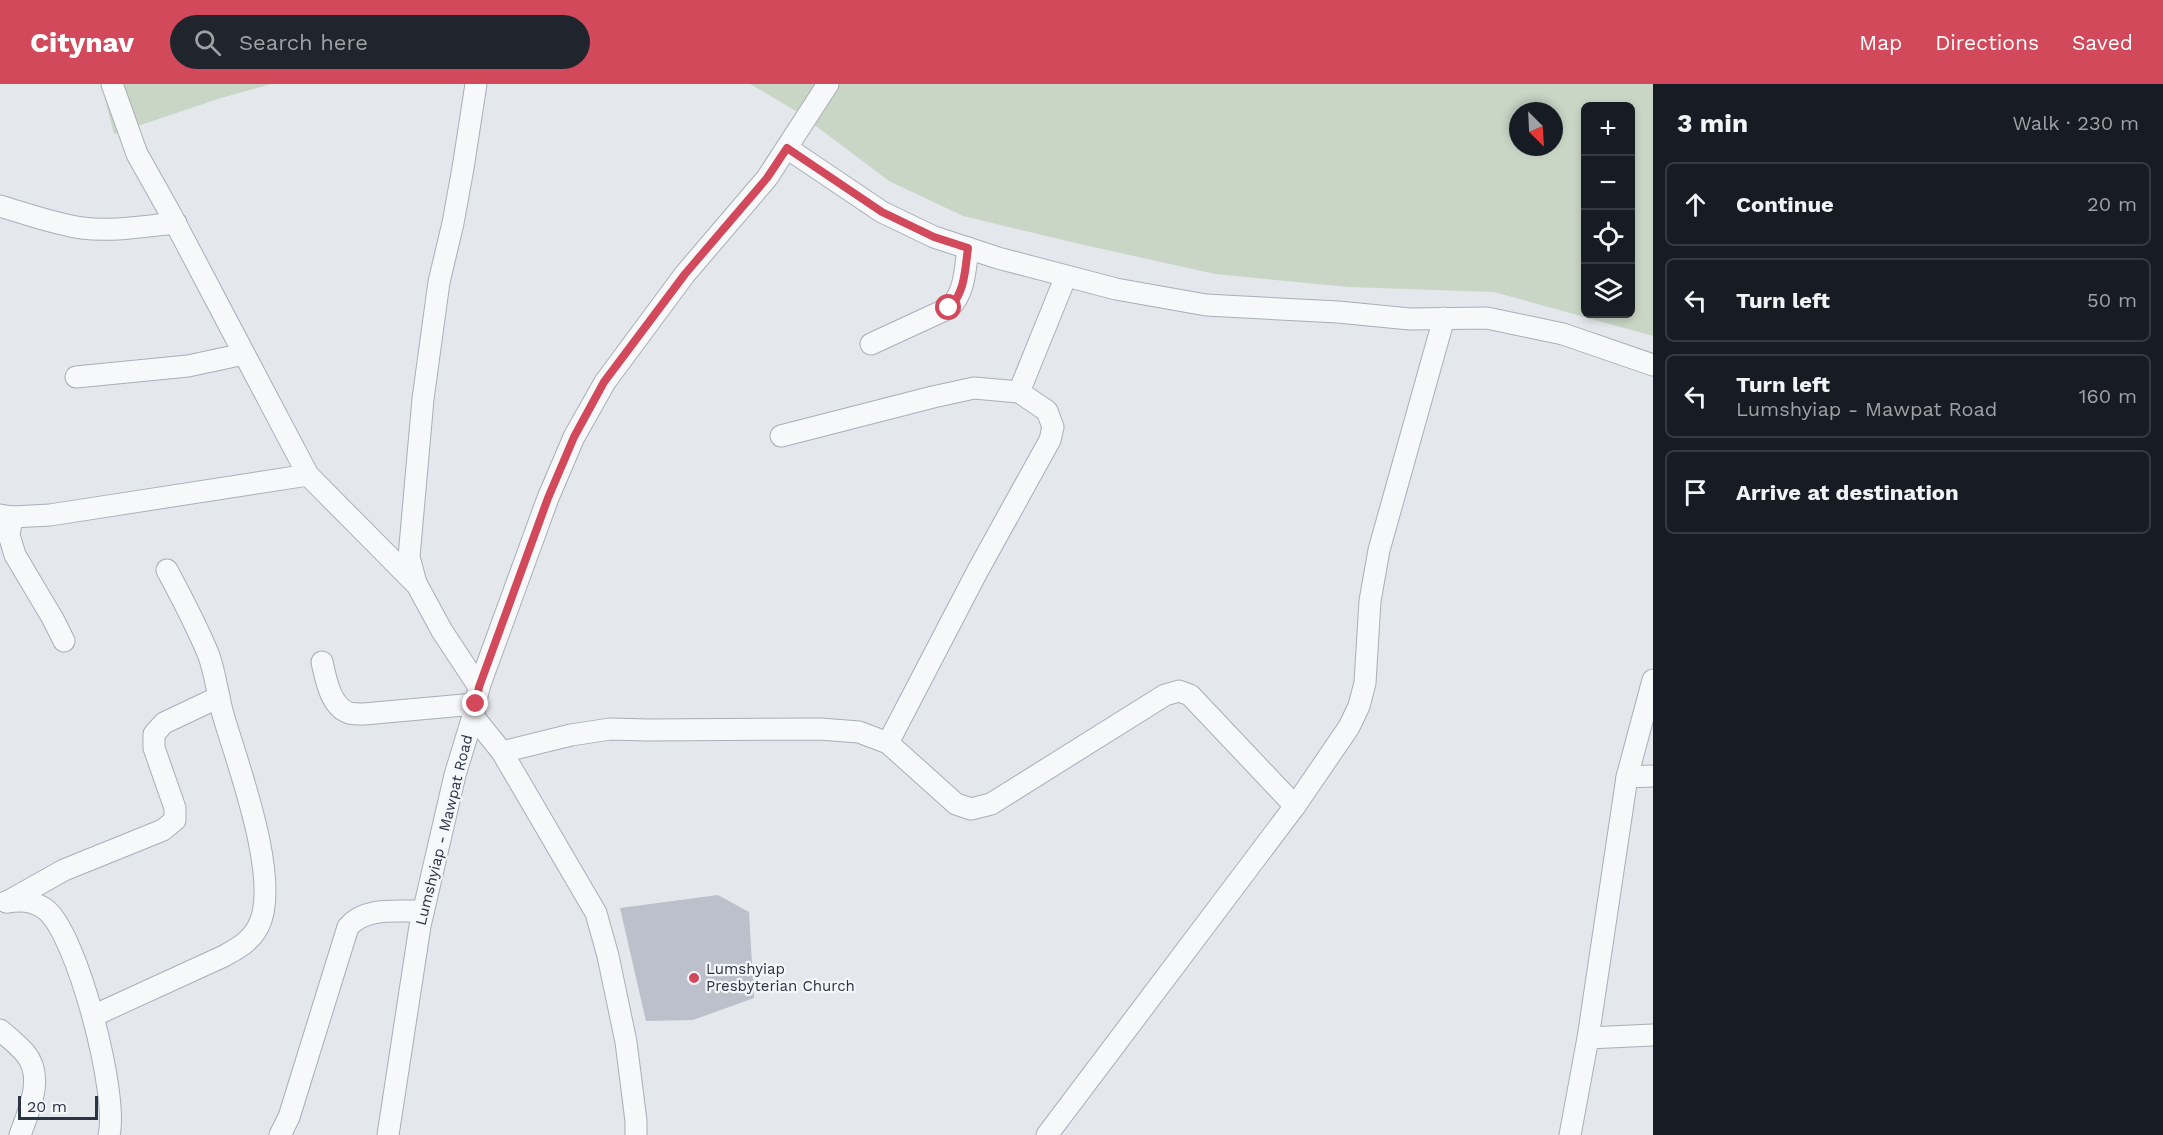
<!DOCTYPE html>
<meta charset="utf-8">
<style>
body{margin:0;font-family:"Work Sans",sans-serif;background:#20242c;color:#f1f3f6}
.controls{position:absolute;right:18px;top:18px;display:grid;overflow:hidden;border-radius:9px;box-shadow:0 3px 9px #0003}
.controls button{width:54px;height:54px;display:grid;place-items:center;padding:0;border:0;border-bottom:2px solid #363941;background:#171b24;color:#f1f3f6;font:30px sans-serif}
.compass{position:absolute;left:1509px;top:18px;width:54px;height:54px;border-radius:50%;background:#171b24;box-shadow:0 3px 9px #0003;rotate:156deg}
.scale{position:absolute;left:18px;bottom:15px;width:80px;box-sizing:border-box;padding-left:6px;border:3px solid #2b3445;border-top:0;font-size:16px;line-height:21px;white-space:nowrap;color:#2b3445;-webkit-text-stroke:4px #f4f6f9;paint-order:stroke}
.stop{position:absolute;width:18px;height:18px;margin:-14px;border:4px solid #d1495b;border-radius:50%;background:#fff}
.stop.end{background:#d1495b;border-color:#fff;box-shadow:0 2px 6px #0008}
.list{margin:0;padding:0;list-style:none}
h2{display:flex;justify-content:space-between;align-items:center;height:78px;margin:0;padding:0 24px;font-size:26px}
h2 small{font-size:20px;font-weight:400;color:#9ea1a6}
.list li{display:grid;grid-template-columns:39px 1fr auto;gap:18px;align-items:center;box-sizing:border-box;height:84px;margin:0 12px 12px;padding:0 12px;border:2px solid #363941;border-radius:9px}
.list b{display:block;font-size:22px;white-space:nowrap}
.list p{margin:0;font-size:20px;white-space:nowrap;color:#9ea1a6}
.list em{font-size:20px;font-style:normal;color:#9ea1a6}
.icon{flex:none;width:33px;height:33px;fill:none;stroke:currentColor;stroke-width:2;stroke-linecap:round;stroke-linejoin:round}
.map{position:relative;flex:none;width:1653px;height:1051px;overflow:hidden}
header{display:flex;align-items:center;gap:36px;box-sizing:border-box;height:84px;padding:0 30px;background:#d1495b;color:#fff}
header strong{font-size:28px}
nav{display:flex;gap:33px;margin-inline-start:auto;font-size:21px}
.search{width:420px;height:54px;background:#20242c;display:flex;align-items:center;gap:15px;box-sizing:border-box;padding:0 21px;border-radius:33px;color:#9ea1a6;font-size:22px}
main{display:flex}
aside{flex:1;background:#171b24}
.map>svg:first-child{display:block}
.green{fill:#c9d6c5;fill-rule:evenodd}
.building{fill:#bbc0ca}
.lines{fill:none;stroke-linecap:round;stroke-linejoin:round}
.street-casing{stroke:#a9aeb7;stroke-width:23}
.street{stroke:#f7f8fa;stroke-width:21}
.route{stroke:#d1495b;stroke-width:8}
.poi-dot{fill:#d1495b;stroke:#f4f6f9;stroke-width:2}
.labels{text-anchor:middle;stroke-width:4.5;stroke-linejoin:round;paint-order:stroke}
.street-label{font-size:15px;fill:#2b3445;stroke:#f4f6f9}
.poi-label{font-size:15px;fill:#2b3445;stroke:#f4f6f9;text-anchor:start}
</style>
<header>
<strong>Citynav</strong>
<div class="search"><svg class="icon" aria-label="search" viewBox="0 0 24 24"><circle cx="10" cy="10" r="6"/><path d="M15 15l6 6"/></svg>Search here</div>
<nav><a>Map</a><a>Directions</a><a>Saved</a></nav>
</header>
<main>
<div class="map">
<svg width="1653" height="1051" viewBox="0 0 1653 1051">
<rect width="100%" height="100%" fill="#e4e7ec"/>
<!-- green -->
<g class="green">
<polygon points="104,0 271,0 221,14 114,50 103,7"/>
<path d="M 750,0 L 1653,0 L 1653,252 L 1494,208 L 1348,203 L 1215,190 L 1080,160 L 963,132 L 889,97 L 796,27 ZM 1586,22 L 1630,22 L 1630,230 L 1586,230 ZM 1518,27 L 1554,27 L 1554,63 L 1518,63 Z"/>
</g>
<!-- building -->
<polygon class="building" points="718,811 749,828 754,914 693,936 646,937 620,824"/>
<g class="lines">
<!-- street casing -->
<g class="street-casing">
<g id="street">
<polyline points="112,0 137,70 169,127 308,391 415,499"/>
<polyline points="476,0 463,84 453,139 439,198 423,315 409,473 416,499 442,547 479,603"/>
<polyline points="787,64 882,128 934,153 998,174 1116,205 1206,221 1338,228 1410,235 1487,234 1563,250 1653,281"/>
<path d="M 0,122 C 27,130 54,140 82,144 C 113,148 145,142 176,139"/>
<path d="M 871,260 L 949,224 C 965,209 965,186 968,164"/>
<polyline points="76,293 188,282 244,270"/>
<polyline points="1019,308 1066,192"/>
<polyline points="781,352 933,313 974,304 1019,308 1047,327 1053,343 1050,356 977,488 888,659"/>
<polyline points="0,431 12,433 50,431 308,391"/>
<polyline points="12,433 9,451 15,471 53,535 64,557"/>
<path d="M 322,578 C 326,595 330,622 349,629 C 353,630 360,630 364,630 L 475,620"/>
<polyline points="473,632 502,668 596,829 608,872 626,958 636,1037 636,1051"/>
<polyline points="502,668 571,651 610,645 648,646 820,645 859,648 888,659 956,720 971,725 991,720 1165,611 1179,607 1190,611 1295,722"/>
<polyline points="1627,693 1653,692"/>
<path d="M 6,818 C 21,816 32,816 45,825 C 77,848 119,1012 109,1051"/>
<polyline points="7,818 64,786 163,746 175,736 175,724 154,664 154,650 164,639 219,613"/>
<path d="M 93,932 L 224,872 C 238,864 250,858 258,843 C 282,799 238,681 224,634 C 218,614 216,592 209,572 C 197,542 182,514 167,486"/>
<path d="M 0,946 C 8,953 17,960 25,969 C 45,992 29,1026 20,1051"/>
<polyline points="1588,954 1653,951"/>
<path d="M 280,1051 L 289,1033 L 348,843 C 366,822 398,828 423,827"/>
<polyline points="388,1051 420,842 455,691 473,632 479,603 548,414 574,353 605,298 685,190 767,94 828,0"/>
<polyline points="1047,1051 1295,722 1349,643 1359,622 1365,599 1370,517 1379,466 1444,234"/>
<polyline points="1570,1051 1588,954 1627,693 1653,596"/>
</g>
</g>
<!-- street -->
<use href="#street" class="street"/>
</g>
<g class="lines">
<!-- route -->
<path class="route" d="M 476,620 L 479,603 L 548,414 L 574,353 L 604,298 L 685,190 L 767,94 L 787,64 L 882,128 L 934,153 L 968,164 C 965,186 965,209 949,224"/>
</g>
<!-- markers -->
<circle class="poi-dot" cx="694" cy="894" r="6"/>
<g class="labels">
<!-- street labels -->
<g class="street-label">
<text transform="translate(444 746) rotate(-76)" y="5">Lumshyiap - Mawpat Road</text>
</g>
<!-- poi labels -->
<g class="poi-label">
<text x="706" y="890">Lumshyiap<tspan x="706" dy="17">Presbyterian Church</tspan></text>
</g>
</g>
</svg>
<div class="controls">
<button>+</button>
<button>−</button>
<button><svg class="icon" aria-label="locate" viewBox="0 0 24 24"><circle cx="12" cy="12" r="6"/><path d="M12 2v4M12 18v4M2 12h4M18 12h4"/></svg></button>
<button><svg class="icon" aria-label="layers" viewBox="0 0 24 24"><path d="M12 4l9 5-9 5-9-5zM3 14l9 5 9-5"/></svg></button>
</div>
<svg class="compass" viewBox="-18 -18 36 36"><path d="M0-13l5 13h-10z" fill="#e53935"/><path d="M0 13l5-13h-10z" fill="#9ea1a6"/></svg>
<div class="scale">20 m</div>
<div class="stop" style="left:949px;top:224px"></div>
<div class="stop end" style="left:476px;top:620px"></div>
</div>
<aside>
<h2>3 min<small>Walk · 230 m</small></h2>
<ul class="list">
<li><svg class="icon" aria-label="ahead" viewBox="0 0 24 24"><path d="M12 20V5M6 11l6-6 6 6"/></svg><div><b>Continue</b></div><em>20 m</em></li>
<li><svg class="icon" aria-label="left" viewBox="0 0 24 24"><path d="M17 20v-9H6M10 6l-5 5 5 5"/></svg><div><b>Turn left</b></div><em>50 m</em></li>
<li><svg class="icon" aria-label="left" viewBox="0 0 24 24"><path d="M17 20v-9H6M10 6l-5 5 5 5"/></svg><div><b>Turn left</b><p>Lumshyiap - Mawpat Road</p></div><em>160 m</em></li>
<li><svg class="icon" aria-label="arrive" viewBox="0 0 24 24"><path d="M6 21V4h12l-3 4 3 4H6"/></svg><div><b>Arrive at destination</b></div></li>
</ul>
</aside>
</main>
